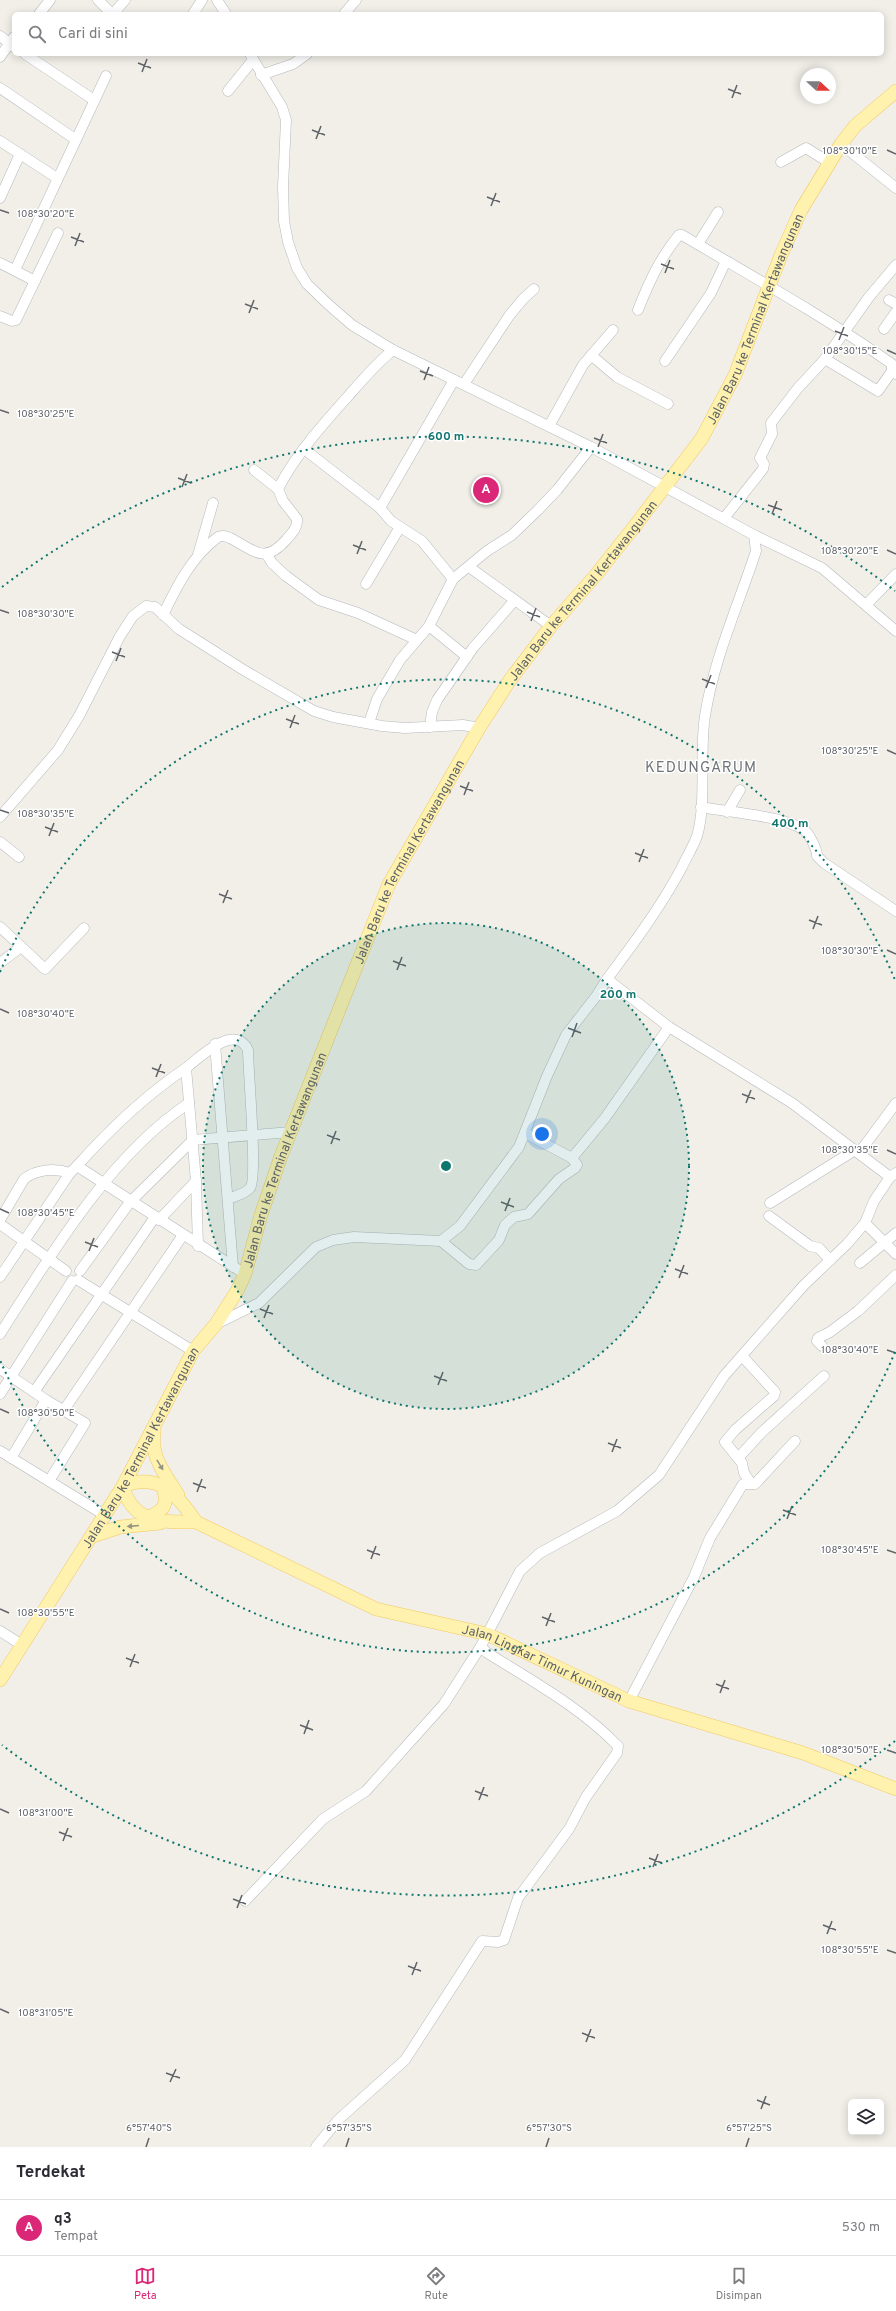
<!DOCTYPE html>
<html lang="id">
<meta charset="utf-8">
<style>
body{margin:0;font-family:Overpass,sans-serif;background:#f2f2f3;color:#2b2b33}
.controls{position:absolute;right:12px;bottom:12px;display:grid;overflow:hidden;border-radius:6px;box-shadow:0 2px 10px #0003}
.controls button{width:36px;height:36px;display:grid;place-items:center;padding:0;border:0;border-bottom:1px solid #e1e1e2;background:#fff;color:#2b2b33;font:20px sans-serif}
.compass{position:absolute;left:800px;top:68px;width:36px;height:36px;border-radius:50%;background:#fff;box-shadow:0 2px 10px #0003;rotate:111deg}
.you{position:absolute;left:542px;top:1134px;width:14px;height:14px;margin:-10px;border:3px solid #fff;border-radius:50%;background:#1a73e8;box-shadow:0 0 0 6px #1a73e833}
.badge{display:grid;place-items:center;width:26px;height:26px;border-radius:50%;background:#db2777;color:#fff;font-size:13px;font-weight:700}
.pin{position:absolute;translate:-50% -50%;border:2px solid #fff;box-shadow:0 1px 4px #0006}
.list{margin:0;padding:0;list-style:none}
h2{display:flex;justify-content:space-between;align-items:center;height:52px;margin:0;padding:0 16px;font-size:17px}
h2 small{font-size:13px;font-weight:400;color:#7c7c81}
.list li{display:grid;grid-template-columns:26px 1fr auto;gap:12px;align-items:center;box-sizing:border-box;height:56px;padding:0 16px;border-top:1px solid #e1e1e2}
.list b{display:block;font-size:15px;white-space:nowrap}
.list p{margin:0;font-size:13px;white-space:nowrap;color:#7c7c81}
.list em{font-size:13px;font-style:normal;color:#7c7c81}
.icon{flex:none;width:22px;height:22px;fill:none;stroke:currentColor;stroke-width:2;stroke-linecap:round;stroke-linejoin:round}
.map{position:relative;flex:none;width:896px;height:2147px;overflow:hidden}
.search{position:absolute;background:#fff;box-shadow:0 2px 10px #0003;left:12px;right:12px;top:12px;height:44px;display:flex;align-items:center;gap:10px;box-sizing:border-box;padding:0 14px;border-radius:6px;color:#7c7c81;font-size:15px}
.sheet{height:108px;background:#fff}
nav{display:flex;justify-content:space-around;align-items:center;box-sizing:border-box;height:56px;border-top:1px solid #e1e1e2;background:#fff;font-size:11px;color:#7c7c81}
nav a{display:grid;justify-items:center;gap:2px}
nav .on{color:#db2777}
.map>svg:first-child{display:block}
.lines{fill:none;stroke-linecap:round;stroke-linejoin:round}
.minor-casing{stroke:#b5b8bc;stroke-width:11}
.major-casing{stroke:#f2c960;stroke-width:14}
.minor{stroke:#fff;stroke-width:10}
.major{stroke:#fff2af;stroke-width:13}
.oneway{fill:#979581}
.ticks{fill:none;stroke:#5f6368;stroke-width:1.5}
.ring{fill:none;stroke:#0f766e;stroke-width:2;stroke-dasharray:2 4}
.labels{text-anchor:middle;stroke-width:3;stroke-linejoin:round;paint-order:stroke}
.street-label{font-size:13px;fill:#5f6368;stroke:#fff}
.quarter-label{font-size:15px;letter-spacing:1px;fill:#70757a;stroke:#fff}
.ticks-label{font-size:10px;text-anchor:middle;fill:#5f6368;stroke:#fff;stroke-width:3;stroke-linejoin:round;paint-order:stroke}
.centre{fill:#0f766e;stroke:#fff;stroke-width:2}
.ring-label{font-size:12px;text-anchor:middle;font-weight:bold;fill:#0f766e;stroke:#fff;stroke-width:3;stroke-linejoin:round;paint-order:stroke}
</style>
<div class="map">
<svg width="896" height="2147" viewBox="0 0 896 2147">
<rect width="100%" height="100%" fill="#f1efe8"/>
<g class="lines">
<!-- minor casing -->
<g class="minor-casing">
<g id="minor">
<polyline points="98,0 112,14"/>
<polyline points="217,0 226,14"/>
<polyline points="39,14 50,0"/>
<polyline points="113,14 125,0"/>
<polyline points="193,14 202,0"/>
<polyline points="344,14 356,0"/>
<polyline points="0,36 14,47"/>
<polyline points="25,54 94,100"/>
<path d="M 250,54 L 282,107 L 286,120 L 283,187 L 284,221 L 288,242 L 297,268 L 307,284 L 330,306 L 352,325 L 393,350 L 591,447 L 754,535 L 756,551 C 738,606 714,658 705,716 C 699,752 707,803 697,836 C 693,847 686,858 681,869 C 660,908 634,943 607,979 L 669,1027 L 792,1103 L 890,1177 L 896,1173"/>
<polyline points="0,57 14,37"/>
<polyline points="261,75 293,64 307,54"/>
<polyline points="0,88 75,139"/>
<polyline points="228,91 253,60"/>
<polyline points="0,141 57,178"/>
<polyline points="841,144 896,188"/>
<polyline points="781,162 806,148 830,163"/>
<polyline points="0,198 20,154"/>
<polyline points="698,244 718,212"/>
<polyline points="0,263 35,281"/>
<polyline points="15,270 106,76"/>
<polyline points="889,300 896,304"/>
<path d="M 638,310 C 649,282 660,258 679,235 L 682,235 C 753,277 825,317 892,364 L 892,371 L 896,374"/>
<polyline points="0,316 12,321 16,320 58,233"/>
<polyline points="884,329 896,312"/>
<polyline points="591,355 617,377 668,404"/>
<polyline points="825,359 878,391 892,371"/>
<polyline points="665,361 711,293 726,261"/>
<polyline points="464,384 509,316 523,299 534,289"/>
<polyline points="549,426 583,365 613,330"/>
<polyline points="304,449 380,508 391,521 422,541 453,579 429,626 400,660 377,699 369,723"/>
<polyline points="254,470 278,489"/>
<polyline points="380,508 454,380"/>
<polyline points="725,517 763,469 764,464 760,458 772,434 771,423 798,388 825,359 869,297 896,265"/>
<polyline points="754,535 822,568 896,631"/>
<polyline points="198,555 213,503"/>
<polyline points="267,555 272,563 286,576 319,600 358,613 417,640"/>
<polyline points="469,567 551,626"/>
<polyline points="453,579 487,551 512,535 538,510 557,490 591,447"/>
<polyline points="366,584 400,527"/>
<polyline points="867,604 896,574"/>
<path d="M 163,615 C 177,586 192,556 218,537 C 222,535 225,536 230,538 C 254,550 264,565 286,540 C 291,534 298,528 297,519 L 283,501 L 278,489 C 296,454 324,423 350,394 C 364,378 377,363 393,350"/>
<polyline points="429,626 467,657"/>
<polyline points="430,727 432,712 437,700 473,648 514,601"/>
<path d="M 701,807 C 726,812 785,816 804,830 C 809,833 817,849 817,856 L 824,863 L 896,911"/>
<polyline points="727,812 740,790"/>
<polyline points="0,817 58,750 79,716 120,636 133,616 146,606 155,607 179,629 242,669 314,711 333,717 382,726 405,728 463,725 479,728"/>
<polyline points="0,842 19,857"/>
<polyline points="0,927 45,969 84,928"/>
<polyline points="0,963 21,947"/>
<polyline points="215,1044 233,1267"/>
<path d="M 186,1068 C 199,1058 235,1022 248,1050 C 248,1070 258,1179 250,1188 C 245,1194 235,1196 228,1199"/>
<polyline points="525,1133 572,1158 605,1118 669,1027"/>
<polyline points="859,1153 896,1103"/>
<path d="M 77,1166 C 109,1130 146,1095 186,1068 L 196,1181 L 198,1246"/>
<polyline points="770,1203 855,1150"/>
<polyline points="769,1216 810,1246 819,1248 830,1260"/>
<path d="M 0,1220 L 24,1179 C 37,1169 55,1168 70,1173 L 77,1166 L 245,1274"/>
<polyline points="159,1220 196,1181"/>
<polyline points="865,1223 896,1254"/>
<polyline points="0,1224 66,1271"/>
<polyline points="441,1241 469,1264 476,1265 499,1240 505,1225 514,1217 528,1214 559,1179 575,1168 577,1165 572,1158"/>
<polyline points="860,1263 896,1233"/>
<polyline points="80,1271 130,1202 193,1140 291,1132"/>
<polyline points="0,1277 70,1173"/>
<polyline points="78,1280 193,1351"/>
<polyline points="216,1324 259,1303 316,1247 333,1240 354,1237 441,1241 460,1226 519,1147 547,1076 566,1035 597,995 607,979"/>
<path d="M 0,1334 C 50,1256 110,1155 189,1103"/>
<polyline points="822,1346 817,1341 818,1338 830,1332 858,1311 896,1275"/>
<polyline points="742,1356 775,1392 774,1396 735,1430 725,1442 742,1463 744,1473 750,1482"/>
<polyline points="0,1369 46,1400 85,1423 49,1481"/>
<polyline points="34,1392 155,1217"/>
<polyline points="0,1394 72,1281"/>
<polyline points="64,1410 183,1235"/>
<polyline points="0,1451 106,1516"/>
<polyline points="739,1457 762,1432 824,1376"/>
<polyline points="11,1458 46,1400"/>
<polyline points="0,1631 22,1645"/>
<polyline points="629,1701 694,1577 710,1538 743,1484 755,1484 795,1441"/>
<polyline points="245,1901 323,1819 366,1791 444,1704 481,1646 520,1571 540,1553 617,1511 659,1475 724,1376 804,1285 847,1244 865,1223 874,1201 890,1177"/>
<path d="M 316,2147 L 338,2120 L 405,2060 L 482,1941 L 498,1942 L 504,1940 L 518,1898 L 569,1829 L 586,1797 L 617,1753 L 618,1746 C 580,1707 532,1681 486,1652 L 481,1646"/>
</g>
</g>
<!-- major casing -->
<g class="major-casing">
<g id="major">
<path d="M 154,1432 C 150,1457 165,1474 178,1495"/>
<path d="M 147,1517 C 164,1512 170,1503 162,1486"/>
<path id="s1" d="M 196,1522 C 177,1494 159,1472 123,1486 C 132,1524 164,1522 196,1522 L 376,1609 L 487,1634 L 629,1701 L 803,1753 L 896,1789"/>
<polyline points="93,1536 120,1527 160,1523"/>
<path id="s2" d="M 0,1680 L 123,1486 L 193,1351 L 216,1324 L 237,1291 L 245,1274 L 261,1215 L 281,1156 L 389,884 L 479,728 L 510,680 L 551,626 L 595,576 L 634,527 L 702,438 L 735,375 L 781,255 L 801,210 L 841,144 L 855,126 L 896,91"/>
</g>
</g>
<!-- minor -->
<use href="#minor" class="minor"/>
<!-- major -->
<use href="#major" class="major"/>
</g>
<!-- one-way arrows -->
<defs><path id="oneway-solid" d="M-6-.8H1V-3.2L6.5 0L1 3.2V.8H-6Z"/></defs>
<g class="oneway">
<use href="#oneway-solid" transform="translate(160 1465) rotate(59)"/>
<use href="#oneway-solid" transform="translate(133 1526) rotate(175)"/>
</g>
<!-- ticks -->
<path class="ticks" d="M 138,63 L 151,68M 142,72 L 147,59M 728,89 L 741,94M 732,98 L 737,85M 312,130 L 325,135M 316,139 L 321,126M 887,150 L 896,154M 487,197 L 500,202M 491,206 L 496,193M 0,210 L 9,213M 71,237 L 84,242M 75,246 L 80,233M 661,264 L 674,269M 665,273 L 670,260M 245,304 L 258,309M 249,313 L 254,300M 835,331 L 848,336M 839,340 L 844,327M 887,350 L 896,354M 420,371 L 433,376M 424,380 L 429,367M 0,410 L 9,413M 594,438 L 607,443M 598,447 L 603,434M 178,478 L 191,483M 182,487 L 187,474M 768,505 L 782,510M 772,514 L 777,501M 353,545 L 366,550M 887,550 L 896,554M 357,554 L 362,541M 0,610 L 9,613M 527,612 L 540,617M 531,621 L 536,608M 112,652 L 125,657M 116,661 L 121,648M 702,679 L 715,684M 706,688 L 711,675M 286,719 L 299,724M 290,728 L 295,715M 887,750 L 896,754M 460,786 L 473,791M 464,795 L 469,782M 0,810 L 9,813M 45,827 L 58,832M 49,836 L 54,823M 635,853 L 648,858M 639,862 L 644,849M 219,894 L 232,899M 223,903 L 228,890M 809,920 L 822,925M 813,929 L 818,916M 887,950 L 896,954M 393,961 L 406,966M 397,970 L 402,957M 0,1009 L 9,1013M 568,1028 L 581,1033M 572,1037 L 577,1023M 152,1068 L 165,1073M 156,1077 L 161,1064M 742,1094 L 755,1099M 746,1103 L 751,1090M 327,1135 L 340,1140M 331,1144 L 336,1131M 887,1150 L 896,1154M 501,1202 L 514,1207M 0,1209 L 9,1213M 505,1211 L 510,1198M 85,1242 L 98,1247M 89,1251 L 94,1238M 675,1269 L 688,1274M 679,1278 L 684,1265M 260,1309 L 273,1314M 264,1318 L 269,1305M 887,1350 L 896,1353M 434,1376 L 447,1381M 438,1385 L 443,1372M 0,1409 L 9,1413M 608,1443 L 621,1448M 612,1452 L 617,1439M 193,1483 L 206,1488M 197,1492 L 202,1479M 783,1510 L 796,1515M 787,1519 L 792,1506M 367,1550 L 380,1555M 887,1550 L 896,1553M 371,1559 L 376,1546M 0,1609 L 9,1613M 542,1617 L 555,1622M 546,1626 L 551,1613M 126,1658 L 139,1663M 130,1667 L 135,1654M 716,1684 L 729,1689M 720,1693 L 725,1680M 300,1725 L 313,1730M 304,1734 L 309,1720M 887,1750 L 896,1753M 475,1791 L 488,1796M 479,1800 L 484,1787M 0,1809 L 9,1813M 59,1832 L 72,1837M 63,1841 L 68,1828M 649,1858 L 662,1863M 653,1867 L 658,1854M 233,1899 L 246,1904M 237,1908 L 242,1895M 823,1925 L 836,1930M 827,1934 L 832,1921M 887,1950 L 896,1953M 408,1966 L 421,1971M 412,1975 L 417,1962M 0,2009 L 9,2013M 582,2033 L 595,2038M 586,2042 L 591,2029M 166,2073 L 180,2078M 170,2082 L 176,2069M 757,2100 L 770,2105M 761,2109 L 766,2096M 146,2147 L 149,2138M 346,2147 L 349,2138M 546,2147 L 549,2138M 746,2147 L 749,2138"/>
<!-- distance rings -->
<circle cx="446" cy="1166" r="243" fill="#0f766e" fill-opacity=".12"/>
<g class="ring">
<circle cx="446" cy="1166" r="243"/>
<path d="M895 1352A486 486 0 0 1 0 1360M0 972A486 486 0 0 1 895 980"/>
<path d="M895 1741A730 730 0 0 1 2 1745M2 587A730 730 0 0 1 895 591"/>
</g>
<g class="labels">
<!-- street labels -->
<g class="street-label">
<text dy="5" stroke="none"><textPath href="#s2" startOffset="1568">Jalan Baru ke Terminal Kertawangunan</textPath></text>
<text dy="5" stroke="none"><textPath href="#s2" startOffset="1244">Jalan Baru ke Terminal Kertawangunan</textPath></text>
<text dy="5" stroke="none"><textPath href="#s2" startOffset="920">Jalan Baru ke Terminal Kertawangunan</textPath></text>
<text dy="5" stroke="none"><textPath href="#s2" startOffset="596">Jalan Baru ke Terminal Kertawangunan</textPath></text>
<text dy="5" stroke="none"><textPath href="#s2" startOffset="272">Jalan Baru ke Terminal Kertawangunan</textPath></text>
<text dy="5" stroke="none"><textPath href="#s1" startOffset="556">Jalan Lingkar Timur Kuningan</textPath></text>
</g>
<!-- quarter labels -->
<g class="quarter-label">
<text x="701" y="772">KEDUNGARUM</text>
</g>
</g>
<g class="ticks-label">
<text x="850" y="154">108°30'10"E</text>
<text x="46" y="217">108°30'20"E</text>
<text x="850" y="354">108°30'15"E</text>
<text x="46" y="417">108°30'25"E</text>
<text x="850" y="554">108°30'20"E</text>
<text x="46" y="617">108°30'30"E</text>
<text x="850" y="754">108°30'25"E</text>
<text x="46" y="817">108°30'35"E</text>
<text x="850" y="954">108°30'30"E</text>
<text x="46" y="1017">108°30'40"E</text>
<text x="850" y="1153">108°30'35"E</text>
<text x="46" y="1216">108°30'45"E</text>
<text x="850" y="1353">108°30'40"E</text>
<text x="46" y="1416">108°30'50"E</text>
<text x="850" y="1553">108°30'45"E</text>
<text x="46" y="1616">108°30'55"E</text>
<text x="850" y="1753">108°30'50"E</text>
<text x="46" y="1816">108°31'00"E</text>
<text x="850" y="1953">108°30'55"E</text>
<text x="46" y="2016">108°31'05"E</text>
<text x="149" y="2131">6°57'40"S</text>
<text x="349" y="2131">6°57'35"S</text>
<text x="549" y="2131">6°57'30"S</text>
<text x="749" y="2131">6°57'25"S</text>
</g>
<circle cx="446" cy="1166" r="6" class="centre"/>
<g class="ring-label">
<text x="446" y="440">600 m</text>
<text x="790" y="827">400 m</text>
<text x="618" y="998">200 m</text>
</g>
</svg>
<div class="controls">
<button><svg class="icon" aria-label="layers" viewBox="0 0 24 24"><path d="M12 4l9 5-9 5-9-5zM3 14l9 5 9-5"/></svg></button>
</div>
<svg class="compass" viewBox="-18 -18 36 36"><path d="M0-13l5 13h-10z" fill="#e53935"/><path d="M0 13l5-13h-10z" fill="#7c7c81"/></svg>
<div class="you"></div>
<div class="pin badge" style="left:486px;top:490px">A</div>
<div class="search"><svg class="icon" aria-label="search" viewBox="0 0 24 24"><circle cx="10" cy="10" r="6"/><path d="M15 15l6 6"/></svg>Cari di sini</div>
</div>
<section class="sheet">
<h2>Terdekat<small></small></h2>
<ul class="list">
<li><span class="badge">A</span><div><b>q3</b><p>Tempat</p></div><em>530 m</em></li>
</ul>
</section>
<nav>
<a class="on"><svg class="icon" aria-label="map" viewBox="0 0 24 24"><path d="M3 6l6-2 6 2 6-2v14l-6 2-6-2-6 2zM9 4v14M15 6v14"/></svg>Peta</a>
<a><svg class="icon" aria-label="directions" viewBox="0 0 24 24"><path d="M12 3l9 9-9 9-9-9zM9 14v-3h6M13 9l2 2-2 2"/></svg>Rute</a>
<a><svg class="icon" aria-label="saved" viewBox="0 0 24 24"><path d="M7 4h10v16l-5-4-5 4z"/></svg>Disimpan</a>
</nav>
